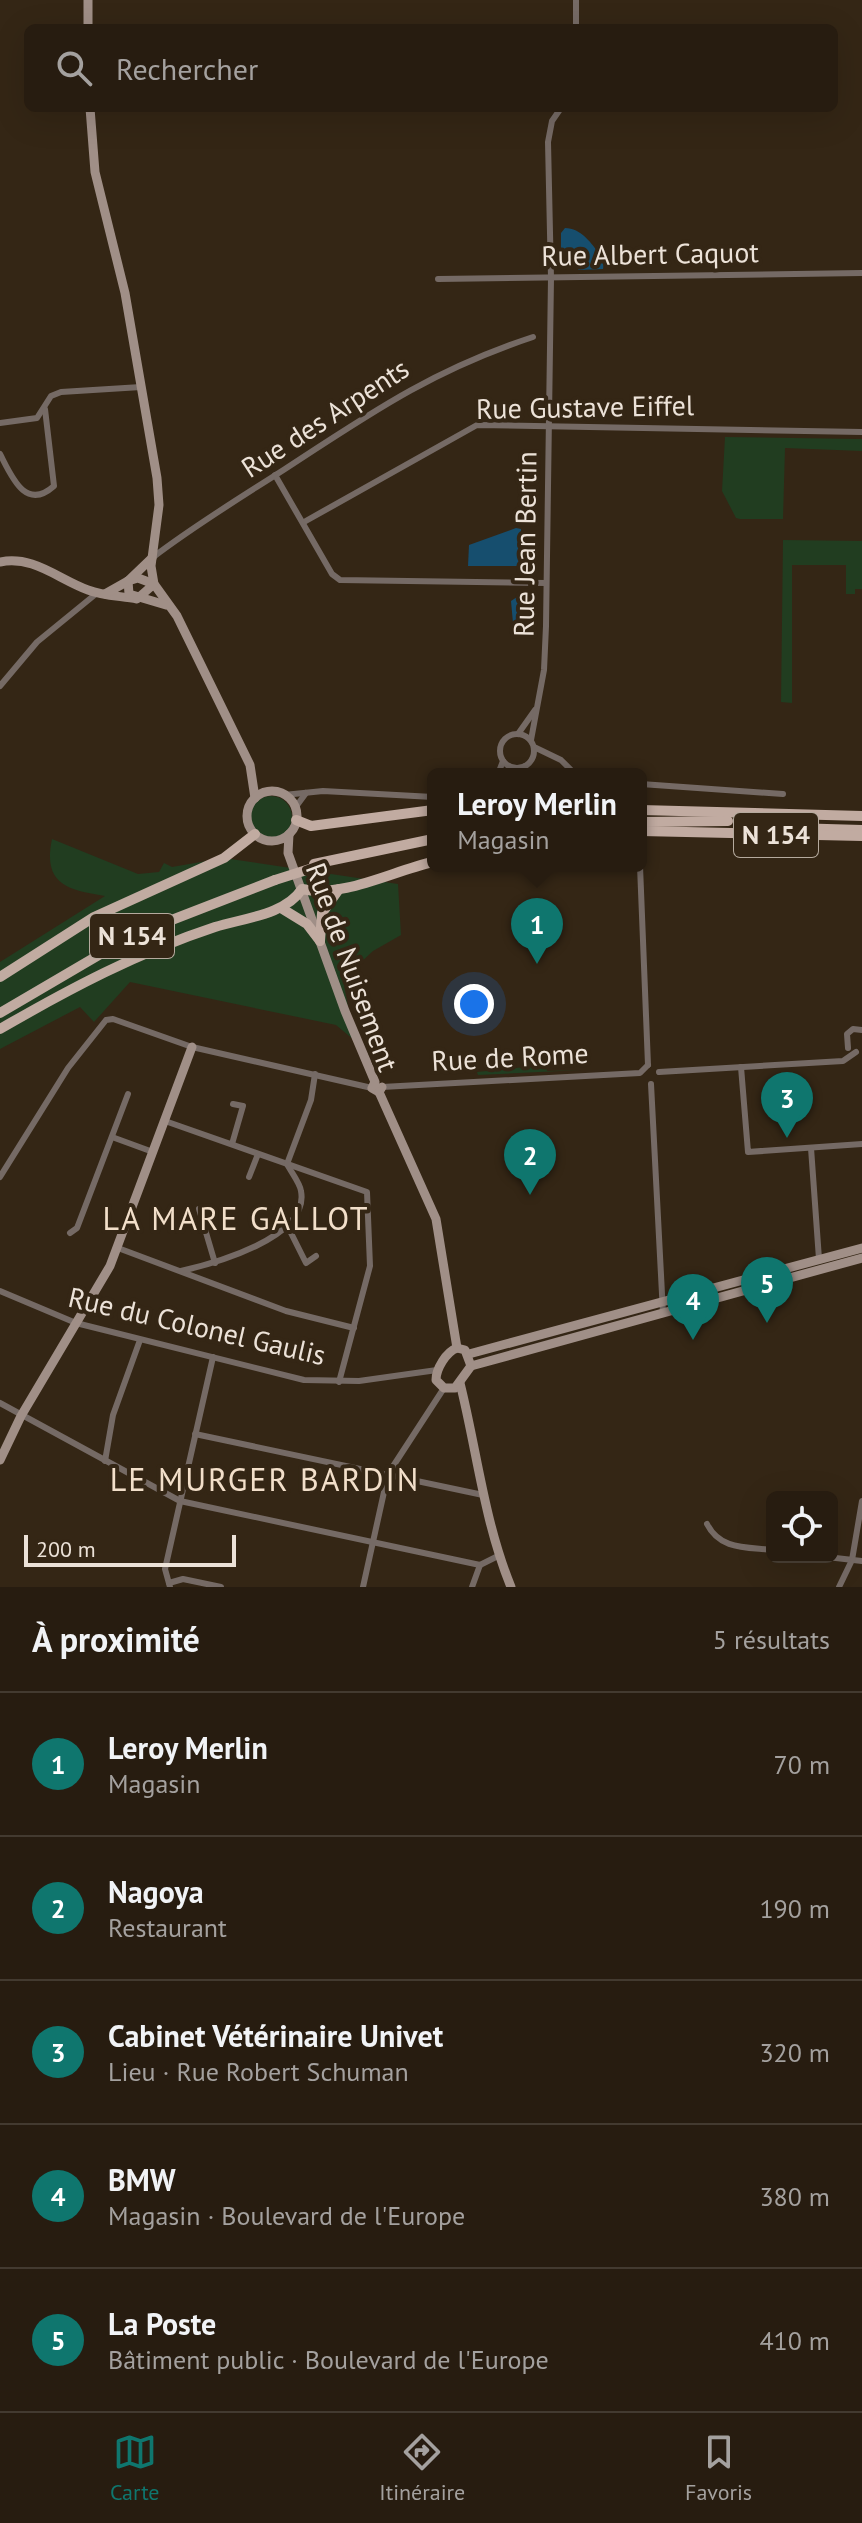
<!DOCTYPE html>
<html lang="fr">
<meta charset="utf-8">
<style>
body{margin:0;font-family:"PT Sans",sans-serif;background:#33291e;color:#f1f3f6}
.controls{position:absolute;right:24px;bottom:24px;display:grid;overflow:hidden;border-radius:12px;box-shadow:0 8px 32px #0002}
.controls button{width:72px;height:72px;display:grid;place-items:center;padding:0;border:0;border-bottom:2px solid #433a30;background:#271c10;color:#f1f3f6;font:40px sans-serif}
.scale{position:absolute;left:24px;bottom:20px;width:212px;box-sizing:border-box;padding-left:8px;border:4px solid #ece2d8;border-top:0;font-size:22px;line-height:28px;white-space:nowrap;color:#ece2d8;-webkit-text-stroke:6px #342615;paint-order:stroke}
.you{position:absolute;left:474px;top:1004px;width:28px;height:28px;margin:-20px;border:6px solid #fff;border-radius:50%;background:#1a73e8;box-shadow:0 0 0 12px #1a73e833}
.badge{display:grid;place-items:center;width:52px;height:52px;border-radius:50%;background:#0f766e;color:#fff;font-size:26px;font-weight:700}
.pin{position:absolute;translate:-50% -66px;filter:drop-shadow(0 2px 4px #0008)}
.pin::after{content:'';position:absolute;top:42px;width:28px;height:24px;background:inherit;clip-path:polygon(0 0,100% 0,50% 100%)}
.popup{position:absolute;left:427px;top:768px;width:220px;height:104px;box-sizing:border-box;display:grid;place-content:center;border-radius:12px;background:#271c10;filter:drop-shadow(0 2px 6px #0005);font-size:26px;white-space:nowrap;color:#a4a19f}
.popup b{font-size:30px;color:#f1f3f6}
.popup::after{content:'';position:absolute;left:50%;top:100%;margin-left:-16px;border:16px solid transparent;border-top-color:#271c10}
.list{margin:0;padding:0;list-style:none}
h2{display:flex;justify-content:space-between;align-items:center;height:104px;margin:0;padding:0 32px;font-size:34px}
h2 small{font-size:26px;font-weight:400;color:#a4a19f}
.list li{display:grid;grid-template-columns:52px 1fr auto;gap:24px;align-items:center;box-sizing:border-box;height:144px;padding:0 32px;border-top:2px solid #433a30}
.list b{display:block;font-size:30px;white-space:nowrap}
.list p{margin:0;font-size:26px;white-space:nowrap;color:#a4a19f}
.list em{font-size:26px;font-style:normal;color:#a4a19f}
.icon{flex:none;width:44px;height:44px;fill:none;stroke:currentColor;stroke-width:2;stroke-linecap:round;stroke-linejoin:round}
.map{position:relative;flex:none;width:862px;height:1587px;overflow:hidden}
.search{position:absolute;background:#271c10;box-shadow:0 8px 32px #0002;left:24px;right:24px;top:24px;height:88px;display:flex;align-items:center;gap:20px;box-sizing:border-box;padding:0 28px;border-radius:12px;color:#a4a19f;font-size:30px}
.sheet{height:824px;background:#271c10}
nav{display:flex;justify-content:space-around;align-items:center;box-sizing:border-box;height:112px;border-top:2px solid #433a30;background:#271c10;font-size:22px;color:#a4a19f}
nav a{display:grid;justify-items:center;gap:4px}
nav .on{color:#0f766e}
.map>svg:first-child{display:block}
.green{fill:#213d20}
.water{fill:#164e6e}
.lines{fill:none;stroke-linecap:round;stroke-linejoin:round}
.street{stroke:#756a65;stroke-width:6}
.secondary{stroke:#a08f87;stroke-width:9}
.primary{stroke:#c1aba1;stroke-width:10}
.primary-bridge{stroke:#c1aba1;stroke-width:10}
.labels{text-anchor:middle;stroke-width:8;stroke-linejoin:round;paint-order:stroke}
.shield{fill:#342615;stroke:#b5aa9e;stroke-width:2}
.shield-label{font-size:26px;font-weight:bold;fill:#ece2d8}
.street-label{font-size:28px;fill:#ece2d8;stroke:#342615}
.quarter-label{font-size:32px;letter-spacing:2px;fill:#f2dfca;stroke:#342615}
</style>
<div class="map">
<svg width="862" height="1587" viewBox="0 0 862 1587">
<rect width="100%" height="100%" fill="#342615"/>
<!-- green -->
<g class="green">
<polygon points="725,437 857,439 862,439 862,451 785,448 783,519 740,519 736,518 722,491"/>
<polygon points="783,540 862,541 862,589 855,589 855,594 846,594 846,565 792,565 792,703 781,702"/>
<circle cx="271" cy="817" r="21"/>
<path d="M 52,839 L 138,874 L 159,872 L 164,863 L 172,867 L 224,858 L 398,884 L 401,935 L 373,951 L 343,979 L 354,1040 L 336,1025 L 130,982 L 94,1022 L 80,1007 L 0,1049 L 0,962 L 105,896 C 70,890 42,886 52,839 Z"/>
<polygon points="546,1065 547,1071 581,1070 478,1075 477,1072"/>
</g>
<!-- water -->
<g class="water">
<path d="M 565,228 C 583,228 595,248 604,261 L 603,269 L 579,270 L 561,256 L 561,233 Z"/>
<polygon points="516,528 521,529 522,566 468,566 469,545"/>
<polygon points="517,597 536,602 537,621 513,623 511,601"/>
</g>
<g class="lines">
<!-- street -->
<g class="street">
<polyline points="576,0 576,28"/>
<polyline points="438,279 862,273"/>
<polyline points="0,423 37,418 51,396 61,392 141,387"/>
<path d="M 0,454 C 11,475 25,512 54,486 L 45,409"/>
<polyline points="275,475 332,574 340,580 546,583"/>
<polyline points="304,522 477,425 862,432"/>
<path d="M 152,558 C 195,525 240,498 285,469 C 372,412 433,370 533,337"/>
<polyline points="0,686 37,642 97,593"/>
<circle cx="517" cy="751" r="17"/>
<polyline points="518,734 535,710"/>
<polyline points="531,740 544,670 546,626 551,278 548,142 552,121 561,108"/>
<polyline points="534,747 561,760 575,774"/>
<polyline points="498,774 503,761"/>
<polyline points="641,784 783,794"/>
<polyline points="284,795 323,791 433,797"/>
<polyline points="295,808 306,793"/>
<polyline points="640,866 648,1065"/>
<polyline points="848,1048 847,1034 853,1029 862,1030"/>
<polyline points="741,1067 748,1152 862,1144"/>
<polyline points="659,1072 843,1061 856,1052"/>
<polyline points="651,1084 663,1313"/>
<polyline points="382,1087 640,1073 648,1065"/>
<polyline points="165,1121 367,1192 370,1266 339,1382"/>
<polyline points="112,1137 153,1152"/>
<polyline points="232,1144 243,1106 233,1104"/>
<polyline points="811,1148 819,1259"/>
<polyline points="0,1177 68,1068 106,1020 113,1019 192,1047 372,1088"/>
<polyline points="249,1177 258,1154"/>
<polyline points="199,1209 215,1263"/>
<polyline points="287,1225 306,1263 316,1256"/>
<polyline points="70,1233 77,1228 128,1094"/>
<polyline points="118,1248 286,1311 354,1328"/>
<path d="M 181,1271 C 212,1264 310,1238 301,1191 C 300,1183 291,1172 287,1164 L 311,1100 L 315,1074"/>
<polyline points="0,1291 76,1323 304,1380 359,1381 437,1370"/>
<polyline points="0,1403 180,1501 480,1565 498,1556"/>
<polyline points="195,1434 483,1495"/>
<polyline points="105,1461 113,1415 140,1340"/>
<path d="M 707,1524 C 720,1550 746,1547 772,1550"/>
<polyline points="827,1557 862,1561"/>
<polyline points="169,1583 183,1579 221,1587"/>
<polyline points="170,1587 165,1569 213,1357"/>
<polyline points="363,1587 388,1474 444,1388"/>
<polyline points="472,1587 480,1565"/>
<polyline points="839,1587 852,1560 862,1501"/>
</g>
<!-- secondary -->
<g class="secondary">
<polyline points="88,28 88,0"/>
<polyline points="90,108 95,172 125,293 157,478 159,505 151,566 154,584 177,616 250,765 255,798"/>
<path d="M 0,562 C 33,555 58,579 88,590 C 103,596 121,596 137,599 L 154,584 L 138,578 L 128,581"/>
<polyline points="128,581 129,594 166,605"/>
<polyline points="105,594 128,581 152,558"/>
<circle cx="272" cy="816" r="25"/>
<polyline points="289,834 288,853 345,1011 375,1082 372,1088 379,1092 382,1087"/>
<polyline points="379,1092 436,1219 457,1348"/>
<path d="M 457,1348 L 465,1350 L 471,1366 L 455,1388 L 444,1388 L 436,1380 C 436,1369 446,1352 457,1348 Z"/>
<polyline points="469,1354 862,1248"/>
<polyline points="471,1366 862,1258"/>
<path d="M 460,1383 C 477,1451 484,1521 511,1587"/>
<polyline points="0,1460 21,1416 110,1266 192,1047"/>
</g>
<!-- primary -->
<g class="primary">
<polyline points="641,810 862,816"/>
<polyline points="296,820 311,826 433,810"/>
<polyline points="641,822 728,821"/>
<polyline points="792,828 862,830"/>
<polyline points="641,831 862,836"/>
<polyline points="314,864 433,839"/>
<polyline points="281,908 307,924 320,941"/>
<polyline points="320,941 322,913 339,889"/>
<polyline points="0,977 94,917 224,858 255,834"/>
<polyline points="0,1013 133,935 275,880"/>
<path d="M 0,1029 C 69,989 139,952 215,927 C 244,918 285,915 302,889 C 344,898 392,871 433,862"/>
</g>
<!-- primary-bridge -->
<polyline class="primary-bridge" points="275,880 316,867"/>
</g>
<g class="labels">
<!-- shield labels -->
<g class="shield">
<rect x="734" y="813" width="84" height="44" rx="6"/>
<rect x="90" y="914" width="84" height="44" rx="6"/>
</g>
<g class="shield-label">
<text x="776" y="844">N 154</text>
<text x="132" y="945">N 154</text>
</g>
<!-- street labels -->
<g class="street-label">
<text transform="translate(650 254) rotate(-1)" y="10">Rue Albert Caquot</text>
<text transform="translate(585 407) rotate(-1)" y="10">Rue Gustave Eiffel</text>
<text transform="translate(325 418) rotate(-33)" y="10">Rue des Arpents</text>
<text transform="translate(525 544) rotate(-89)" y="10">Rue Jean Bertin</text>
<text transform="translate(352 967) rotate(70)" y="10">Rue de Nuisement</text>
<text transform="translate(510 1057) rotate(-3)" y="10">Rue de Rome</text>
<text transform="translate(197 1326) rotate(13)" y="10">Rue du Colonel Gaulis</text>
</g>
<!-- quarter labels -->
<g class="quarter-label">
<text x="236" y="1230">LA MARE GALLOT</text>
<text x="265" y="1491">LE MURGER BARDIN</text>
</g>
</g>
</svg>
<div class="controls">
<button><svg class="icon" aria-label="locate" viewBox="0 0 24 24"><circle cx="12" cy="12" r="6"/><path d="M12 2v4M12 18v4M2 12h4M18 12h4"/></svg></button>
</div>
<div class="scale">200 m</div>
<div class="you"></div>
<div class="pin badge" style="left:537px;top:964px">1</div>
<div class="popup"><b>Leroy Merlin</b>Magasin</div>
<div class="pin badge" style="left:530px;top:1195px">2</div>
<div class="pin badge" style="left:787px;top:1138px">3</div>
<div class="pin badge" style="left:693px;top:1340px">4</div>
<div class="pin badge" style="left:767px;top:1323px">5</div>
<div class="search"><svg class="icon" aria-label="search" viewBox="0 0 24 24"><circle cx="10" cy="10" r="6"/><path d="M15 15l6 6"/></svg>Rechercher</div>
</div>
<section class="sheet">
<h2>À proximité<small>5 résultats</small></h2>
<ul class="list">
<li><span class="badge">1</span><div><b>Leroy Merlin</b><p>Magasin</p></div><em>70 m</em></li>
<li><span class="badge">2</span><div><b>Nagoya</b><p>Restaurant</p></div><em>190 m</em></li>
<li><span class="badge">3</span><div><b>Cabinet Vétérinaire Univet</b><p>Lieu · Rue Robert Schuman</p></div><em>320 m</em></li>
<li><span class="badge">4</span><div><b>BMW</b><p>Magasin · Boulevard de l'Europe</p></div><em>380 m</em></li>
<li><span class="badge">5</span><div><b>La Poste</b><p>Bâtiment public · Boulevard de l'Europe</p></div><em>410 m</em></li>
</ul>
</section>
<nav>
<a class="on"><svg class="icon" aria-label="map" viewBox="0 0 24 24"><path d="M3 6l6-2 6 2 6-2v14l-6 2-6-2-6 2zM9 4v14M15 6v14"/></svg>Carte</a>
<a><svg class="icon" aria-label="directions" viewBox="0 0 24 24"><path d="M12 3l9 9-9 9-9-9zM9 14v-3h6M13 9l2 2-2 2"/></svg>Itinéraire</a>
<a><svg class="icon" aria-label="saved" viewBox="0 0 24 24"><path d="M7 4h10v16l-5-4-5 4z"/></svg>Favoris</a>
</nav>
